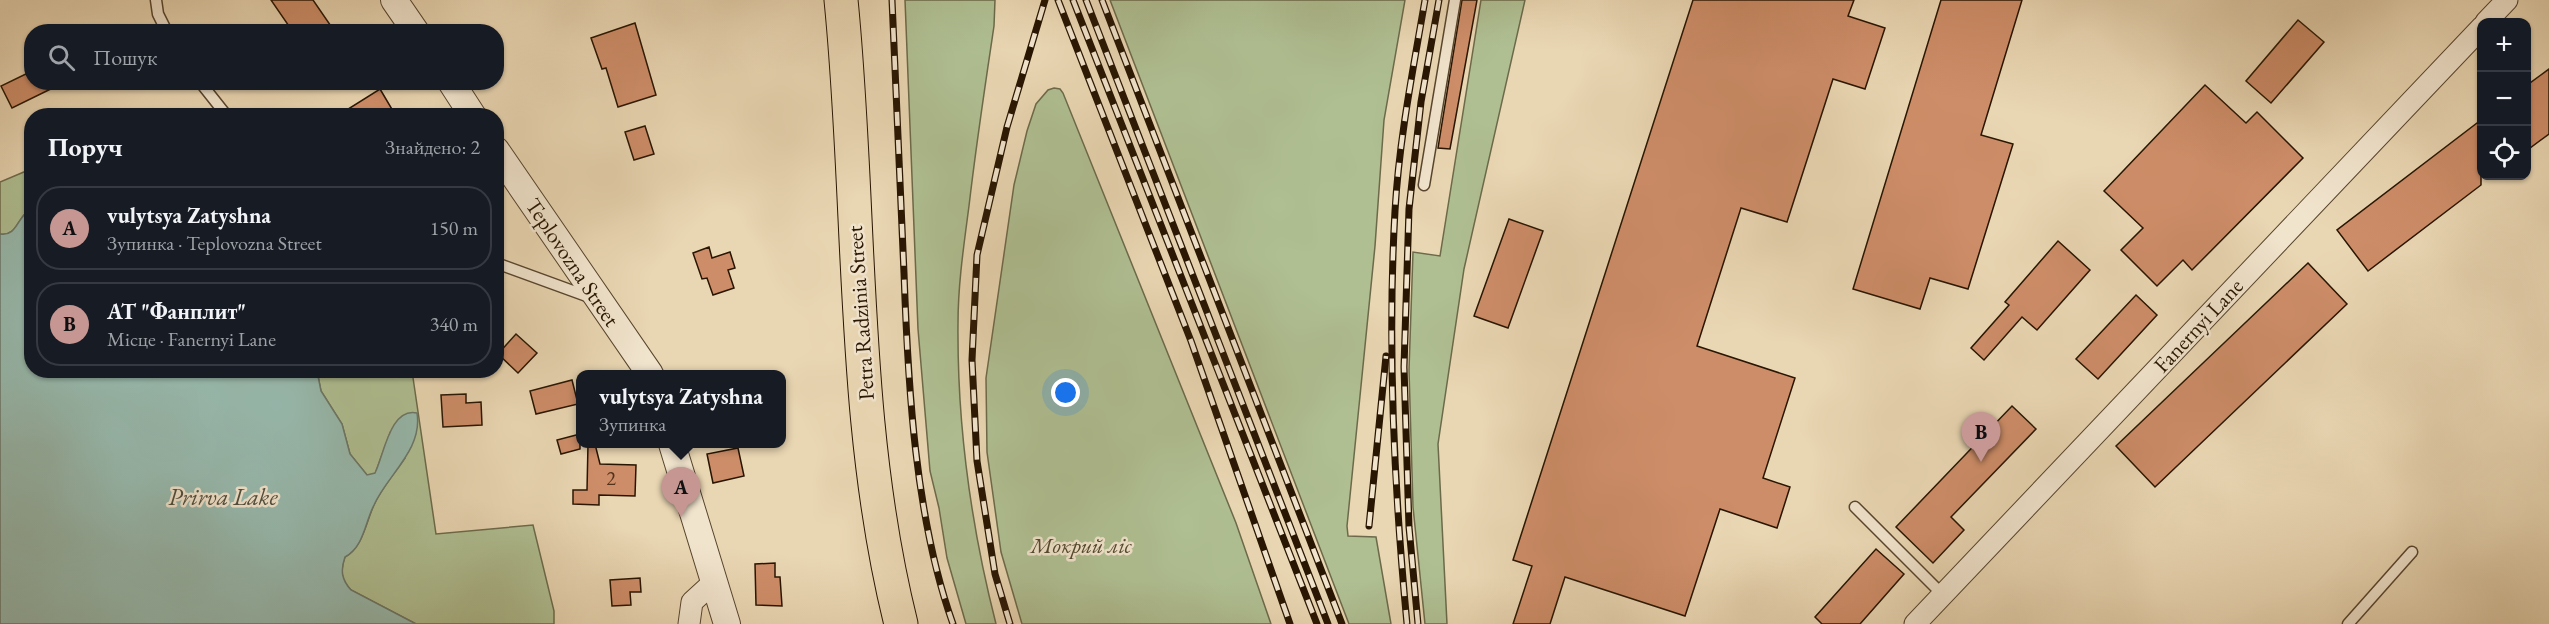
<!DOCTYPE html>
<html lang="uk">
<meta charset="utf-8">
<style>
body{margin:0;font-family:"EB Garamond",serif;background:#20242c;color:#f1f3f6}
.controls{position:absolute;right:18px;top:18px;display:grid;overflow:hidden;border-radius:12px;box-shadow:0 2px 4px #0004}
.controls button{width:54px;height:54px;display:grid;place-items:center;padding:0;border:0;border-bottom:2px solid #363941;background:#171b24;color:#f1f3f6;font:30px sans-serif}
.you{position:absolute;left:1066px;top:393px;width:21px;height:21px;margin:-15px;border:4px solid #fff;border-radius:50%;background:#1a73e8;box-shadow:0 0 0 9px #1a73e833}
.badge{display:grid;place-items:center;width:39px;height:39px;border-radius:50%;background:#c59692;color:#111;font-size:20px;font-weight:700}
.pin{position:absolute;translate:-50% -50px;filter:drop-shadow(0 2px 3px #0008)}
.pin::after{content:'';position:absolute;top:32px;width:21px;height:18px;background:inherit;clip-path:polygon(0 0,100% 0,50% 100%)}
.popup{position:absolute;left:576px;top:370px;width:210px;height:78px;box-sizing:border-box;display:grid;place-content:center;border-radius:12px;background:#171b24;filter:drop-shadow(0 2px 4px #0005);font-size:20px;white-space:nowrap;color:#9ea1a6}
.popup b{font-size:22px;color:#f1f3f6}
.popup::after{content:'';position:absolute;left:50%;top:100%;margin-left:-12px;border:12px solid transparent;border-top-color:#171b24}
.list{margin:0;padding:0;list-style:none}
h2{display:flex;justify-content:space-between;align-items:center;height:78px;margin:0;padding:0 24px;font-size:26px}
h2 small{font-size:20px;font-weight:400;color:#9ea1a6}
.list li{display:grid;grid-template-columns:39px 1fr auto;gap:18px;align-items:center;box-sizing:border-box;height:84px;margin:0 12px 12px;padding:0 12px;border:2px solid #363941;border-radius:24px}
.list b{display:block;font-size:22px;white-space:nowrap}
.list p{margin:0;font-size:20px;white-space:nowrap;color:#9ea1a6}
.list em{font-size:20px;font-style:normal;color:#9ea1a6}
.icon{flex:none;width:33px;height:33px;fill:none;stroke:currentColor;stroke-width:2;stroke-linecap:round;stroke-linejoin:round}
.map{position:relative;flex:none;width:2549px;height:624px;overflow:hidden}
.search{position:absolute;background:#171b24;box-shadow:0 2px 4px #0004;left:24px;top:24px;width:480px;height:66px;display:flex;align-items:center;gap:15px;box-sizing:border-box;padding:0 21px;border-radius:24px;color:#9ea1a6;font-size:22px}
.panel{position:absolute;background:#171b24;box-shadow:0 2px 4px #0004;left:24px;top:108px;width:480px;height:270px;border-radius:24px}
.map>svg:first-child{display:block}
.green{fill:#afbf92;stroke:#6c6a4a;stroke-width:1.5}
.water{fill:#97b9ad;stroke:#6b7769;stroke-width:1.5}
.building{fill:#cd8d68;stroke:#281502;stroke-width:1.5}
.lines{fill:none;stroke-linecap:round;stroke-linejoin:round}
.service-casing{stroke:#58452e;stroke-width:13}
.minor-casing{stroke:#58452e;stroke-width:23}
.tertiary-casing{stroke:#58452e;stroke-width:28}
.primary-casing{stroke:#281502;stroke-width:35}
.service{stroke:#f1e4cd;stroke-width:10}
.minor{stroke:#f1e4cd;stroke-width:21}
.tertiary{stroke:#f1e4cd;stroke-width:26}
.primary{stroke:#e9d6b2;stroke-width:33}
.rail-casing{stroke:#281502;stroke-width:7}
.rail{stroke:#f1e4cd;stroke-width:4.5;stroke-dasharray:14;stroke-linecap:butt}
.labels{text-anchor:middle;stroke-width:5;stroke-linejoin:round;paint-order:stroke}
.number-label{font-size:20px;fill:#51331c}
.street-label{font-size:22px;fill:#281502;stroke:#f1e4cd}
.park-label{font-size:22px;font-style:italic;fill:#50482d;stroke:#f1e4cd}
.water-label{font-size:24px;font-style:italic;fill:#4f4e3e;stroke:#f1e4cd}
</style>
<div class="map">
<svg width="2549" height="624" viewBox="0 0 2549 624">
<rect width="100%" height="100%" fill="#e9d6b2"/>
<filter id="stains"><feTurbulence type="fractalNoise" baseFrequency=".00333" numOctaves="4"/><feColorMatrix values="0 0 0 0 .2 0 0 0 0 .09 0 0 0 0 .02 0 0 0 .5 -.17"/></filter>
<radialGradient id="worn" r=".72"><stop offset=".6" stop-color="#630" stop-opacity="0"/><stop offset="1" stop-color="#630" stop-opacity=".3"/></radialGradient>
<!-- green -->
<g class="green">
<path d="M 905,0 L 995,0 L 994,26 C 985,86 976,145 969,206 C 964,244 958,284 958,323 C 957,425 971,526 996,624 L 966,624 L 947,558 L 939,508 L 930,471 L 918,329 Z"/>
<polygon points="1110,0 1405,0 1384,120 1375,246 1347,526 1348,536 1376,537 1391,624 1349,624"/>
<polygon points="1481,0 1525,0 1464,269 1438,444 1447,624 1425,624 1413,507 1409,370 1413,252 1440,256"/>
<polygon points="1054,88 1060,89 1063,93 1236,523 1271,624 1022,624 1001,552 987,452 986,378 1014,185 1027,131 1036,104 1048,90"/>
<path d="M 31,169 L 31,210 C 17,215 18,237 0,234 L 0,182 Z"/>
<path d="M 317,371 L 412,371 L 436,534 L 533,525 L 554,611 L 554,624 L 416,624 L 351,590 C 341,580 340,571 345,557 C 363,547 366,522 374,505 C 381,489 395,473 405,458 L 390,433 L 375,474 L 367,475 L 350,454 L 342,424 L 321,391 Z"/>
</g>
<!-- water -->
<path class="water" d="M 31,210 L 32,370 L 317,371 L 321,391 L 342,424 L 350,454 L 367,475 L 375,473 C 384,455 390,407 417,413 C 423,450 387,475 374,505 C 365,522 364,547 345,557 C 340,571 342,580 351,590 L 416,624 L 0,624 L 0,234 C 18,237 17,215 31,210 Z"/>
<!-- building -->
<g class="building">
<polygon points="271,0 313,0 335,32 293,32"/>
<polygon points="1462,0 1477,0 1450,149 1438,148"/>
<polygon points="1693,0 1854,0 1848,16 1885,28 1865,89 1833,79 1787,222 1741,208 1697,346 1795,378 1763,478 1790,487 1777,528 1720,509 1685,616 1565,577 1550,624 1513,624 1532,566 1513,560"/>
<polygon points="1941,0 2022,0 1981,135 2013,144 1968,289 1930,278 1920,309 1853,289"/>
<polygon points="2298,20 2324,42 2271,103 2246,81"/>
<polygon points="635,23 656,95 618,107 606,68 602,69 591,38"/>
<polygon points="2549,69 2549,134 2526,151 2526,86"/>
<polygon points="32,71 32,82 65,82 12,108 1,86"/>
<polygon points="2205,85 2246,123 2257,112 2303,158 2192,270 2183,260 2157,286 2121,250 2143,228 2104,191"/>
<polygon points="380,89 396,116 337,116"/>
<polygon points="2481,120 2481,185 2368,271 2337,230"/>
<polygon points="645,126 654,154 634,160 625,132"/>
<polygon points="1509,219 1543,231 1508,328 1474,316"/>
<polygon points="2058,241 2090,270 2037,330 2022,317 1984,360 1971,348 2009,305 2005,302"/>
<polygon points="709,247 712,258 730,252 735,268 728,270 734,288 713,295 707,278 702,279 693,253"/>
<polygon points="2308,263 2347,304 2155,487 2116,446"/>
<polygon points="2136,295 2157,315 2098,379 2076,359"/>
<polygon points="516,334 537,353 518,373 498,354"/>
<polygon points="572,380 578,404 536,414 530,391"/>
<polygon points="466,394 466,403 481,402 482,425 443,427 441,395"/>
<polygon points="2012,406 2036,429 1951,517 1964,530 1933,563 1896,527"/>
<polygon points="580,434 580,449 561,454 557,440"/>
<polygon points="588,444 595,444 600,464 636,465 635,496 599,495 599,505 573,504 573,490 587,490"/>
<polygon points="738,448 744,476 713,483 707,454"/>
<polygon points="1876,549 1904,574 1860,624 1822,624 1815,617"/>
<polygon points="775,563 775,577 780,577 782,606 756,605 755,564"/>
<polygon points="640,578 641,592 630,592 631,605 612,606 610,580"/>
</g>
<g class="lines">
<!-- service casing -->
<g class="service-casing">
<g id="service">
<polyline points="156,0 158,14 167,32"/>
<polyline points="200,82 227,116"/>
<polyline points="1424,185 1455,0"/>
<polyline points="496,263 592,298"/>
<polyline points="1855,507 1943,595"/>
<polyline points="2348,624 2412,552"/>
</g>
</g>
<!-- minor casing -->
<g class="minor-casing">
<g id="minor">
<polyline points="2486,22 2507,0"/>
<polyline points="689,624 692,602 715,581"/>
<polyline points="1915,624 2482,27"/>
</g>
</g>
<!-- tertiary casing -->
<g class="tertiary-casing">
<g id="tertiary">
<polyline points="394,0 416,32"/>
<polyline points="451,82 473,116"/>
<polyline points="496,150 650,374"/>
<polyline points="672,444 727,624"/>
</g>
</g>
<!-- primary casing -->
<g class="primary-casing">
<path id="primary" d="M 841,0 C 862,208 850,420 901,624"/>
</g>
<!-- service -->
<use href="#service" class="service"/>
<!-- minor -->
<use href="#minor" class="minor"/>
<!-- tertiary -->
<use href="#tertiary" class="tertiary"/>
<!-- primary -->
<use href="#primary" class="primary"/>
<!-- rail casing -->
<g class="rail-casing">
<g id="rail">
<path d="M 892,0 C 896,91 900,182 904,273 C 908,386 915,518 953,624"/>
<polyline points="1058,0 1191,341 1290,624"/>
<polyline points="1073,0 1317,624"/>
<polyline points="1086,0 1328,624"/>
<polyline points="1102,0 1342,624"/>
<polyline points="1369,526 1386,356"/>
<polyline points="1010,624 995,574 977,461 972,360 977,255 1007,127 1045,0"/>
<path d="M 1407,624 C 1394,487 1387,349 1395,211 C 1399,140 1413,70 1425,0"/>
<polyline points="1418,624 1409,527 1404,367 1409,209 1421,102 1439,0"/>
</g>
</g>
<!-- rail -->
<use href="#rail" class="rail"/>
</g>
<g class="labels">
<!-- number labels -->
<g class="number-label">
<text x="611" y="485">2</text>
</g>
<!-- street labels -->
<g class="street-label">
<text transform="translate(573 262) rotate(56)" y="8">Teplovozna Street</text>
<text transform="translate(860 313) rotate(-94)" y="8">Petra Radzinia Street</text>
<text transform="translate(2198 325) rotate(-47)" y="8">Fanernyi Lane</text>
</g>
<!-- park labels -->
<g class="park-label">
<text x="1081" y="553">Мокрий ліс</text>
</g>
<!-- water labels -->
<g class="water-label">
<text x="223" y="505">Prirva Lake</text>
</g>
</g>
<rect width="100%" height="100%" filter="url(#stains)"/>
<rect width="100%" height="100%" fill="url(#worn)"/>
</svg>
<div class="controls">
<button>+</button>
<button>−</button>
<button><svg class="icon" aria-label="locate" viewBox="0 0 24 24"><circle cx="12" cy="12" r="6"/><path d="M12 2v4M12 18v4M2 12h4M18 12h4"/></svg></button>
</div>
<div class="you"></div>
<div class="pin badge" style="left:681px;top:517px">A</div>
<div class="popup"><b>vulytsya Zatyshna</b>Зупинка</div>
<div class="pin badge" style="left:1981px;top:462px">B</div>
<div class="search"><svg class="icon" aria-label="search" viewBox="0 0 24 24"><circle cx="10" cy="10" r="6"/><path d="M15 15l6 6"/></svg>Пошук</div>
<section class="panel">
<h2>Поруч<small>Знайдено: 2</small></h2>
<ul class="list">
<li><span class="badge">A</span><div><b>vulytsya Zatyshna</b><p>Зупинка · Teplovozna Street</p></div><em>150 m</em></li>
<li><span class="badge">B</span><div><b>АТ &quot;Фанплит&quot;</b><p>Місце · Fanernyi Lane</p></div><em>340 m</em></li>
</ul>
</section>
</div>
